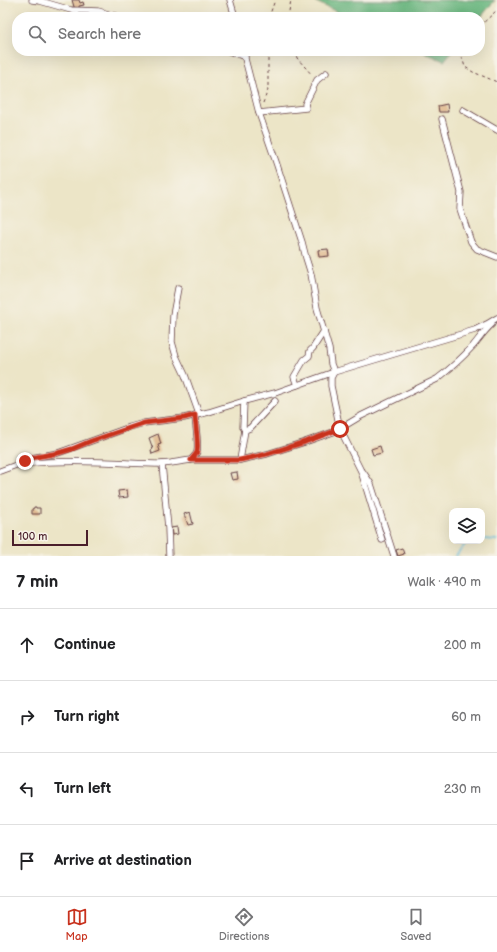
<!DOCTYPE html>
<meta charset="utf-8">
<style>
body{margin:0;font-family:"Balsamiq Sans",sans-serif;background:#f2f2f2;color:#202124}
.controls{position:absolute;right:12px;bottom:12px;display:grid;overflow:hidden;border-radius:8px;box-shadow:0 4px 16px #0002}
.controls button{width:36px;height:36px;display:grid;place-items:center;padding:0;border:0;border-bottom:1px solid #e0e0e0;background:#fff;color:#202124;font:20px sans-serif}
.scale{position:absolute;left:12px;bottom:10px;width:76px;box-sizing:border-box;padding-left:4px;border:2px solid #4a1f2b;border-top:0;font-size:11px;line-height:14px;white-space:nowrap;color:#4a1f2b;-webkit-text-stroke:3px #f7f3e8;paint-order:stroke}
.stop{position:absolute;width:12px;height:12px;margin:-9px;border:3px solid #c8321e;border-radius:50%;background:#fff}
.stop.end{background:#c8321e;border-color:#fff;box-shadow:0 1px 4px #0008}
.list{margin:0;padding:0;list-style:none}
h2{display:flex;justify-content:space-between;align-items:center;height:52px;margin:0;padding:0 16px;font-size:17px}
h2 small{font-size:13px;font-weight:400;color:#757577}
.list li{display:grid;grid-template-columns:26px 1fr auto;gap:12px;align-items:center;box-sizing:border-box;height:72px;padding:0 16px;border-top:1px solid #e0e0e0}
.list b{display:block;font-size:15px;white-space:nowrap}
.list em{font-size:13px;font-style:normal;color:#757577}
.icon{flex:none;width:22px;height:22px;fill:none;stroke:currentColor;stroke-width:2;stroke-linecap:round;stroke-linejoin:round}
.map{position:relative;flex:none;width:497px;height:556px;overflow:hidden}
.search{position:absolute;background:#fff;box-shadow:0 4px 16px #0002;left:12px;right:12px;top:12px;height:44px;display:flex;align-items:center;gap:10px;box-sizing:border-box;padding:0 14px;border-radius:16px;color:#757577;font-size:15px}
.sheet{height:340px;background:#fff}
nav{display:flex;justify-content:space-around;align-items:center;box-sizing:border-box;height:56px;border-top:1px solid #e0e0e0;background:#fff;font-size:11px;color:#757577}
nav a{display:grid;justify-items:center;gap:2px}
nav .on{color:#c8321e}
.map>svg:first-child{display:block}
.forest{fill:#6ab780;stroke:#5a6b56}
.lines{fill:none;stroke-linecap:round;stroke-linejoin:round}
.stream{stroke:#67c3e5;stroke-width:1.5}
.building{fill:#e0b98f}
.street-casing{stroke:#623d42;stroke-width:7}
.path{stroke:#623d42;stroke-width:1;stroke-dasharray:3 3;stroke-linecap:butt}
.street{stroke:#fff;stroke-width:5.5}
.route{stroke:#c8321e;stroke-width:5}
</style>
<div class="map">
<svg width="497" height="556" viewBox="0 0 497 556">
<rect width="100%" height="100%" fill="#f7f3e8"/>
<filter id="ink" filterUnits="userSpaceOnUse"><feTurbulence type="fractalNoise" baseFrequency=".025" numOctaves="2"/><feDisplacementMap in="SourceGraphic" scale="8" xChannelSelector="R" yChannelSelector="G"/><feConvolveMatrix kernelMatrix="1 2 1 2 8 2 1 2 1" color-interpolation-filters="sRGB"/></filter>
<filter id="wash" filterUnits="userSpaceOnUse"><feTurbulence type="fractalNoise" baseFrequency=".012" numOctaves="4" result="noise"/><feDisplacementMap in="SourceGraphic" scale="16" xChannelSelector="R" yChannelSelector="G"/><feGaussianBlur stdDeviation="0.9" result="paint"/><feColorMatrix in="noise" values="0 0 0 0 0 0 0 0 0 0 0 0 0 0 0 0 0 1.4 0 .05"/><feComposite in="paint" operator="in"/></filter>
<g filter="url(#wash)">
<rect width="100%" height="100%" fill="#ece5c7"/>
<!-- forest -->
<g class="forest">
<polygon points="312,0 495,0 480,18 480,17 348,17"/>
<polygon points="421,51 452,51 444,61"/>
</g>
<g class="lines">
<!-- stream -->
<g class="stream">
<polyline points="482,539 497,540"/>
<polyline points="456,556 467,542 472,541"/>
</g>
</g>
<g id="blocks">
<!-- building -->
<g class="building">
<polygon points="72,0 79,0 80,3 83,2 84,5 79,6 79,9 75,10"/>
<polygon points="447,104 448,112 439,112 438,106"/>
<polygon points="328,249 329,256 319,257 318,250"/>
<polygon points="158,434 161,444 158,445 160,451 152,454 151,450 153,449 149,438"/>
<polygon points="380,446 382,453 373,455 371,449"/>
<polygon points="237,472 238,479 232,480 230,473"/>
<polygon points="127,490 128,497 119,498 118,491"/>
<polygon points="34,507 36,507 36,508 40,508 40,514 32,514 32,509 34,508"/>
<polygon points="190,512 193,524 188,525 184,514"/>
<polygon points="177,527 178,534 172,535 171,528"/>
<polygon points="402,548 404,554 398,556 396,550"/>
</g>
</g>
</g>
<g filter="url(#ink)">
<use href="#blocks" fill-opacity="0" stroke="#623d42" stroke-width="1"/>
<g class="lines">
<!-- street casing -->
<g class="street-casing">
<g id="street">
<polyline points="32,0 40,1 71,10 98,11 119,17"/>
<polyline points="230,0 235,17"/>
<polyline points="229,51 245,57"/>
<polyline points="243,51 259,113 277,165 302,242 306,258 311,274 317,308 329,349 331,364 334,372 331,378 331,386 340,429 361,471 382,540"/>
<polyline points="463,110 497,130"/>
<polyline points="259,113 306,108 305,104 317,80 326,73"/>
<polyline points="442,119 461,192 460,209 471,242 477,249 497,257"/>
<polyline points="178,288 173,315 172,342 176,356 185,375 199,414"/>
<polyline points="297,385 294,377 304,360 309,356 310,351 313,348 324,331"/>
<polyline points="245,430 250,428 275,401"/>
<path d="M 191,460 C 193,457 196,455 197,452 C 199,444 195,424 195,415"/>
<polyline points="240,460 245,430 243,427 244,401"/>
<path d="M 23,464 C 69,459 116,463 162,464 L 171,463 L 191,460 L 240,460 L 267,454 L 305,442 L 336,431 L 361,416 L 437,379 C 450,369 462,358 473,346 C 479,339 484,331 492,324"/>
<polyline points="162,464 168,528 169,556"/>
<polyline points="0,471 19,464 31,458 58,453 130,427 144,423 184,418 209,412 244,401 275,393 334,372 394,354 475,330 487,324 497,318"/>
<polyline points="363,472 371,484 394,556"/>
</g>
</g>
<!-- path -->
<g class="path">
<polyline points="269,17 275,0"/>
<polyline points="288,17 291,0"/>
<polyline points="480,26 497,10"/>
<polyline points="295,51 297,58 313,76"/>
<polyline points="460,51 465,67 473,72 497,82"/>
<polyline points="263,103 268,90 268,51"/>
</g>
<!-- street -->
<use href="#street" class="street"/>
</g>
</g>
<g class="lines" filter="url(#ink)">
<!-- route -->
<path class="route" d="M 25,461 L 31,458 L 58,453 L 72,449 L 91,441 L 144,423 L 184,418 L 195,415 C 195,424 199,444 197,452 C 196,455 193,457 191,460 L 240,460 L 267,454 L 305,442 L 340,429"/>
</g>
</svg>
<div class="controls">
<button><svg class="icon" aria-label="layers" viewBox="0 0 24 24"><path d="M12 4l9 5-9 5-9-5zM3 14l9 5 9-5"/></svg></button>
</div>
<div class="scale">100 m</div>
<div class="stop" style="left:340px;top:429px"></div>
<div class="stop end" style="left:25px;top:461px"></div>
<div class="search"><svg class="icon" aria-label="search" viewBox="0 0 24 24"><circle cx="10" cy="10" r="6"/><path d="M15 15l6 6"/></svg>Search here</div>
</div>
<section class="sheet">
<h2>7 min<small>Walk · 490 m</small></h2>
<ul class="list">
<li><svg class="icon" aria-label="ahead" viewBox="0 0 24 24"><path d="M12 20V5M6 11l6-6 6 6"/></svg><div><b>Continue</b></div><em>200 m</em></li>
<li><svg class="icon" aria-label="right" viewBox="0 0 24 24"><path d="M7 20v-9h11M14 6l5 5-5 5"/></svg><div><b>Turn right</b></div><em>60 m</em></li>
<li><svg class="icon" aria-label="left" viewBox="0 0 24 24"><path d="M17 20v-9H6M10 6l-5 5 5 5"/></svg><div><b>Turn left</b></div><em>230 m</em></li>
<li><svg class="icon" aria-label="arrive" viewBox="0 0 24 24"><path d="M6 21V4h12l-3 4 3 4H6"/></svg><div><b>Arrive at destination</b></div></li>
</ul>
</section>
<nav>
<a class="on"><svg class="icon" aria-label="map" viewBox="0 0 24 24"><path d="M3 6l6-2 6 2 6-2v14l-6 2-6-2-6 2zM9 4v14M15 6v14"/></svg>Map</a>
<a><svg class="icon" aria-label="directions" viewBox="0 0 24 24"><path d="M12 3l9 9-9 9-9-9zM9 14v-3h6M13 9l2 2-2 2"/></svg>Directions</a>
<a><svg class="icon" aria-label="saved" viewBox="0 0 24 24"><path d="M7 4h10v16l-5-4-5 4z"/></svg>Saved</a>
</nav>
